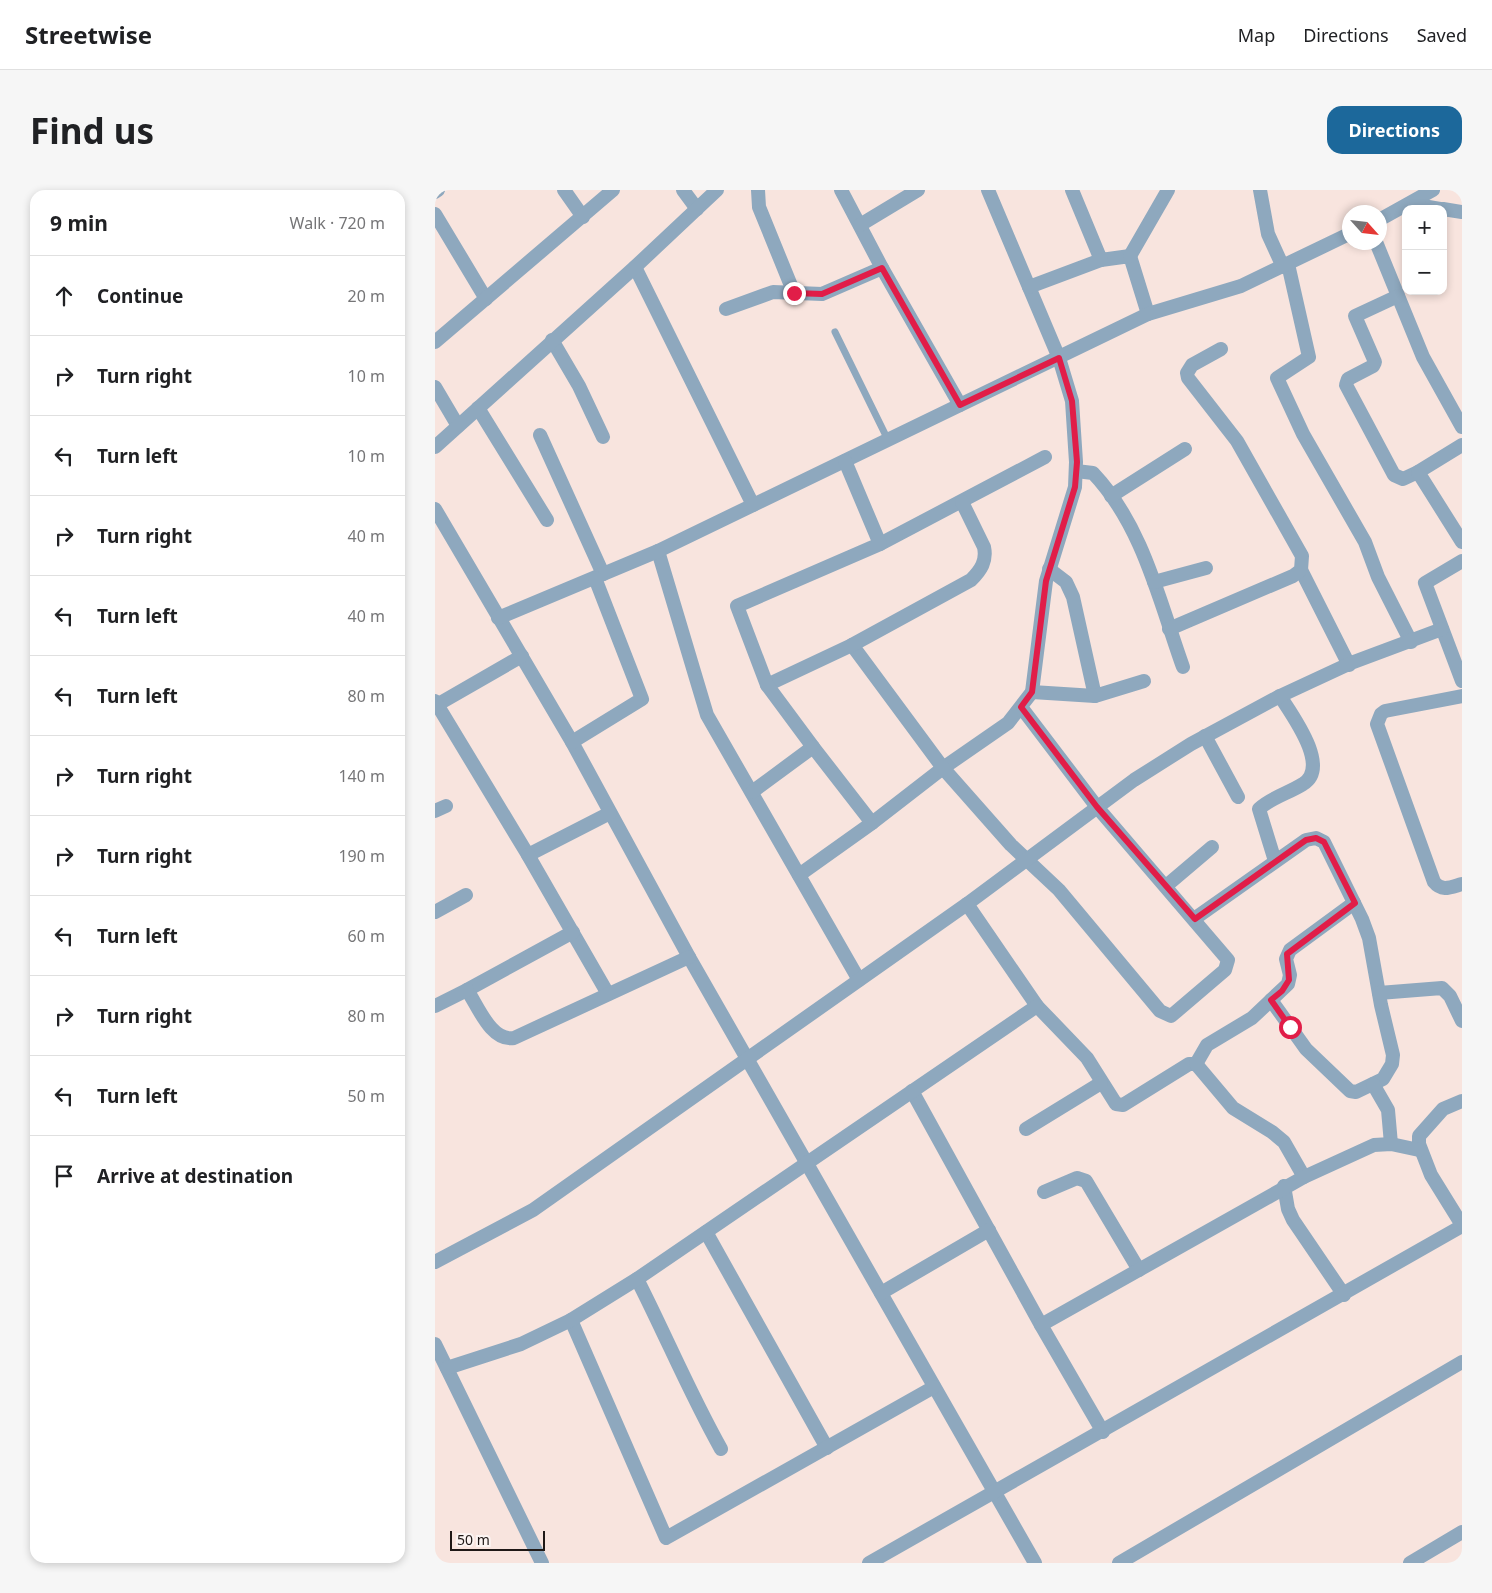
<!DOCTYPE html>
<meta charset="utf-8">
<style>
body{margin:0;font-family:"Noto Sans",sans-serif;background:#f6f6f6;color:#202124}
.controls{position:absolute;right:15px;top:15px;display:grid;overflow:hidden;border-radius:10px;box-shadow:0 2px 8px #0003}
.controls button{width:45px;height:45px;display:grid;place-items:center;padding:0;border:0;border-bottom:1px solid #e0e0e0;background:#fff;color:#202124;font:25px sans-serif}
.compass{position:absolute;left:907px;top:15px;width:45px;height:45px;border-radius:50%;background:#fff;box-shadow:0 2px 8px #0003;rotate:117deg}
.scale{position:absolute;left:15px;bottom:12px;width:95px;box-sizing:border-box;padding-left:5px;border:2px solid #1f1816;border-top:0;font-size:14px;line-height:18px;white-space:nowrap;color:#1f1816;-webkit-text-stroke:4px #fcf4f2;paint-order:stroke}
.stop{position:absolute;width:15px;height:15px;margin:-11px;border:4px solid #e11d48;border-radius:50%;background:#fff}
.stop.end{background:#e11d48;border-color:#fff;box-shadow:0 1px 5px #0008}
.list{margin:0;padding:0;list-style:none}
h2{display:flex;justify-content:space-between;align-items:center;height:65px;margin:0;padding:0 20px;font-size:21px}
h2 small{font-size:16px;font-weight:400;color:#757577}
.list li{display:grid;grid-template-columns:32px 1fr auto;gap:15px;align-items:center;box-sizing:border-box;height:80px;padding:0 20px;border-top:1px solid #e0e0e0}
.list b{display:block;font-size:19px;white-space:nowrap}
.list em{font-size:16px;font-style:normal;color:#757577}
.icon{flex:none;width:28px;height:28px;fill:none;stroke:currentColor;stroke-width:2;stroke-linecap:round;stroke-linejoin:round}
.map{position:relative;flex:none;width:1027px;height:1373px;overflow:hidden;border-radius:15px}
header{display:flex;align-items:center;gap:30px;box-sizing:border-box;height:70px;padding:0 25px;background:#fff;border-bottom:1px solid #e0e0e0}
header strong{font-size:24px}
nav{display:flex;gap:28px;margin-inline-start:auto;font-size:18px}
.intro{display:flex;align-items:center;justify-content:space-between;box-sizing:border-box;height:120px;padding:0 30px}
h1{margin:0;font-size:35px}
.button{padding:12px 22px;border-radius:15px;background:#1c689b;color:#fff;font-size:18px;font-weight:700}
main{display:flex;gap:30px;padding:0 30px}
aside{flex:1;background:#fff;border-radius:15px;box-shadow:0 2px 8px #0003}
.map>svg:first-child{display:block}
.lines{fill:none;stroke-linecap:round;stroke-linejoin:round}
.service{stroke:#8ea8be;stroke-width:7}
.minor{stroke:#8ea8be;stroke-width:14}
.route{stroke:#e11d48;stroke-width:6}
</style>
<header>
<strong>Streetwise</strong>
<nav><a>Map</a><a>Directions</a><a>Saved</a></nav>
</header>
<div class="intro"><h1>Find us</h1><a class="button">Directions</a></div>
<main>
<aside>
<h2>9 min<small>Walk · 720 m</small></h2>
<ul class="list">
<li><svg class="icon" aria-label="ahead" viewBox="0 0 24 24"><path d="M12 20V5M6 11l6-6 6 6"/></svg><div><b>Continue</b></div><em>20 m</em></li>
<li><svg class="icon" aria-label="right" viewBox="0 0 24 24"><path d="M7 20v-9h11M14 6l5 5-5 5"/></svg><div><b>Turn right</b></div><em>10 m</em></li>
<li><svg class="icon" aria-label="left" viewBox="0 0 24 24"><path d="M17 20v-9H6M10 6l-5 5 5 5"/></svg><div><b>Turn left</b></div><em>10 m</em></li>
<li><svg class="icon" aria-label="right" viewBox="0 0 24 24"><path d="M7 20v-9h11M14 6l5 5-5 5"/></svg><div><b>Turn right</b></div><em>40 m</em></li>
<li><svg class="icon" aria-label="left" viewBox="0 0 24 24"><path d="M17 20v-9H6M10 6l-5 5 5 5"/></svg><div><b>Turn left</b></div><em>40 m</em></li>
<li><svg class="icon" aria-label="left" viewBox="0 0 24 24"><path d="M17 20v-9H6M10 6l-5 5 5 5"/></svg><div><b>Turn left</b></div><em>80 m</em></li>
<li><svg class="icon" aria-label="right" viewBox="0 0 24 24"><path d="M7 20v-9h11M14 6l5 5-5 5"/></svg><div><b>Turn right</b></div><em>140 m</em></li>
<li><svg class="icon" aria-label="right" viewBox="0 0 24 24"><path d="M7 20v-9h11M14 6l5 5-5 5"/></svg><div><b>Turn right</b></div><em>190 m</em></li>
<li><svg class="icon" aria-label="left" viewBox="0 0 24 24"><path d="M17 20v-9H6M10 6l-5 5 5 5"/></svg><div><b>Turn left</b></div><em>60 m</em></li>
<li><svg class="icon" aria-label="right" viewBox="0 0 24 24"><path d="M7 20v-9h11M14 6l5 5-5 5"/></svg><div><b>Turn right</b></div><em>80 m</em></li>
<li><svg class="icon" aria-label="left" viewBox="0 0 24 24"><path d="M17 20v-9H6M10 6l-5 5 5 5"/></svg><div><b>Turn left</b></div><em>50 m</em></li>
<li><svg class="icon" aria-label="arrive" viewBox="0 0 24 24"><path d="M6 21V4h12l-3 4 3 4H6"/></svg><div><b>Arrive at destination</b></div></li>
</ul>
</aside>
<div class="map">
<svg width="1027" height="1373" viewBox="0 0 1027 1373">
<rect width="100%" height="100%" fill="#f8e4de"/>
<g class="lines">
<!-- service -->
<polyline class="service" points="400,142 453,250"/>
<!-- minor -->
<g class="minor">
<polyline points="129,0 148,27"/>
<polyline points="248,0 262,19"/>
<polyline points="323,0 324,17 359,103"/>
<polyline points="406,0 447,78 525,215"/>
<polyline points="553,0 624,168 637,211 641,272 640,297 611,391 597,502 573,533 508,578 576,655 624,700 725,821 736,826 790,780 793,770 662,617 586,517"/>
<polyline points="637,0 666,70 695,66 713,124"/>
<polyline points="825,0 833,44 848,77"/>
<polyline points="0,2 3,0"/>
<polyline points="976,14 1005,19"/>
<polyline points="1008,19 1027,22"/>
<polyline points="0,24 51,109"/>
<polyline points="944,30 998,0"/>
<polyline points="425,35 483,0"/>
<polyline points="941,52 988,167 1027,237"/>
<polyline points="695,66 733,0"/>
<polyline points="853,74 874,167 842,188 868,244 930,352 943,387 976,452"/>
<polyline points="200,77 318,315"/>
<polyline points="594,97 666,70"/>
<polyline points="963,106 920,126 940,172 938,176 913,189 911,195 959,285 968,289 983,282"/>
<polyline points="291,119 338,102 387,104 447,78"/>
<polyline points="117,150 144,196 168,247"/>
<polyline points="0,152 178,0"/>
<polyline points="0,197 23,236"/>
<polyline points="43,218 112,330"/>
<polyline points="105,245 168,384"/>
<polyline points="1027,255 983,282 1027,352"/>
<polyline points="0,257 200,77 282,0"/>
<path d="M 641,281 L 658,283 C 708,336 724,410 748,477"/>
<polyline points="676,306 750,259"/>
<polyline points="0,319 137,552 254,767 600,1373"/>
<polyline points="445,354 610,267"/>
<polyline points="223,361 272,525 424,790"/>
<polyline points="1027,371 990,393 1027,491"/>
<polyline points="614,379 631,392 638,407 660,506"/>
<polyline points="866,380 914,475"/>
<polyline points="719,392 771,378"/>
<polyline points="63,428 223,361 713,124 806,96 914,44"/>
<polyline points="734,439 858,386 866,380 867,366 802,251 753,188 752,183 757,175 786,159"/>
<polyline points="417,455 508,578 437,633"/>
<path d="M 332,495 L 417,455 L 536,390 C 546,380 552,371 549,357 L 527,312"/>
<polyline points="597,502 660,506 709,491"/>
<path d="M 1027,506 L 950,521 L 946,524 L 942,534 L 999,692 C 1007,702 1016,697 1027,694"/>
<polyline points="0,511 93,665 175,623"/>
<polyline points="0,516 87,466"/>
<polyline points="770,546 803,607"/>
<polyline points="137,552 207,509 160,388"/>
<polyline points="317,602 378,557 332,495 302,416 445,354 410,271"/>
<polyline points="0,621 11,616"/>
<polyline points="93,665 173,804"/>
<path d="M 840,671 L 824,619 C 835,608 854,603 868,594 C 896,577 857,525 845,506"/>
<polyline points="364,685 437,633 378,557"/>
<polyline points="731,696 777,657"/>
<polyline points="532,714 602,816 652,868 681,914 688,915 754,874 761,874 798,918 837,942 849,952 869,987"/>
<polyline points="0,722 31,705"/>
<polyline points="759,729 871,650 881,648 889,652 927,729 934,748 946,815 958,865 957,874 948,889 921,902 915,901 871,859 836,810"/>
<path d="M 138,742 L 32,800 C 43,816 56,852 79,848 L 254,767"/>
<polyline points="944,803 1007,798 1015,806 1027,831"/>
<polyline points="0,816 32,800"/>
<polyline points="761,874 772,855 817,828 853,794 855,785 851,769 855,760 919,713"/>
<polyline points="938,894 953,920 956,954"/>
<polyline points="477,901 606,1135 668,1242"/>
<polyline points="1027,911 1008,919 984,946 984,954 996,985 1027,1035"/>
<polyline points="591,939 666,893"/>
<polyline points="849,996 853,1019 858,1030 909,1105"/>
<polyline points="609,1002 642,988 651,991 704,1080"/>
<polyline points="271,1042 392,1258"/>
<polyline points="0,1072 98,1020 532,714 699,590 756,554 845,506 916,473 1007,439"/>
<path d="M 202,1089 C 231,1146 255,1204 286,1259"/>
<polyline points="446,1103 554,1040"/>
<polyline points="136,1130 231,1348 499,1197"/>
<polyline points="606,1135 869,987 939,955 956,954 984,960"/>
<polyline points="0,1154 107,1373"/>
<polyline points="12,1178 86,1154 136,1130 202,1089 602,816"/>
<polyline points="434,1373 1027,1036"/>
<polyline points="684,1373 1027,1172"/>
<polyline points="975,1373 1027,1342"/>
</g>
</g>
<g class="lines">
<!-- route -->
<polyline class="route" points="359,103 387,104 447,78 525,215 624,168 637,211 642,272 640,297 611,391 597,502 586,517 662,617 760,729 871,650 881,648 889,652 920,713 852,764 854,790 847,801 836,810 855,837"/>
</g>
</svg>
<div class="controls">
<button>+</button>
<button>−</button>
</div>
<svg class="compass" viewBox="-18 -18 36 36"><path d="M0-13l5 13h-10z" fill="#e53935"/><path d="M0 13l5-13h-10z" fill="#757577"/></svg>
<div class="scale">50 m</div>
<div class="stop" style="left:855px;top:837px"></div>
<div class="stop end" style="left:359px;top:103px"></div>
</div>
</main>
